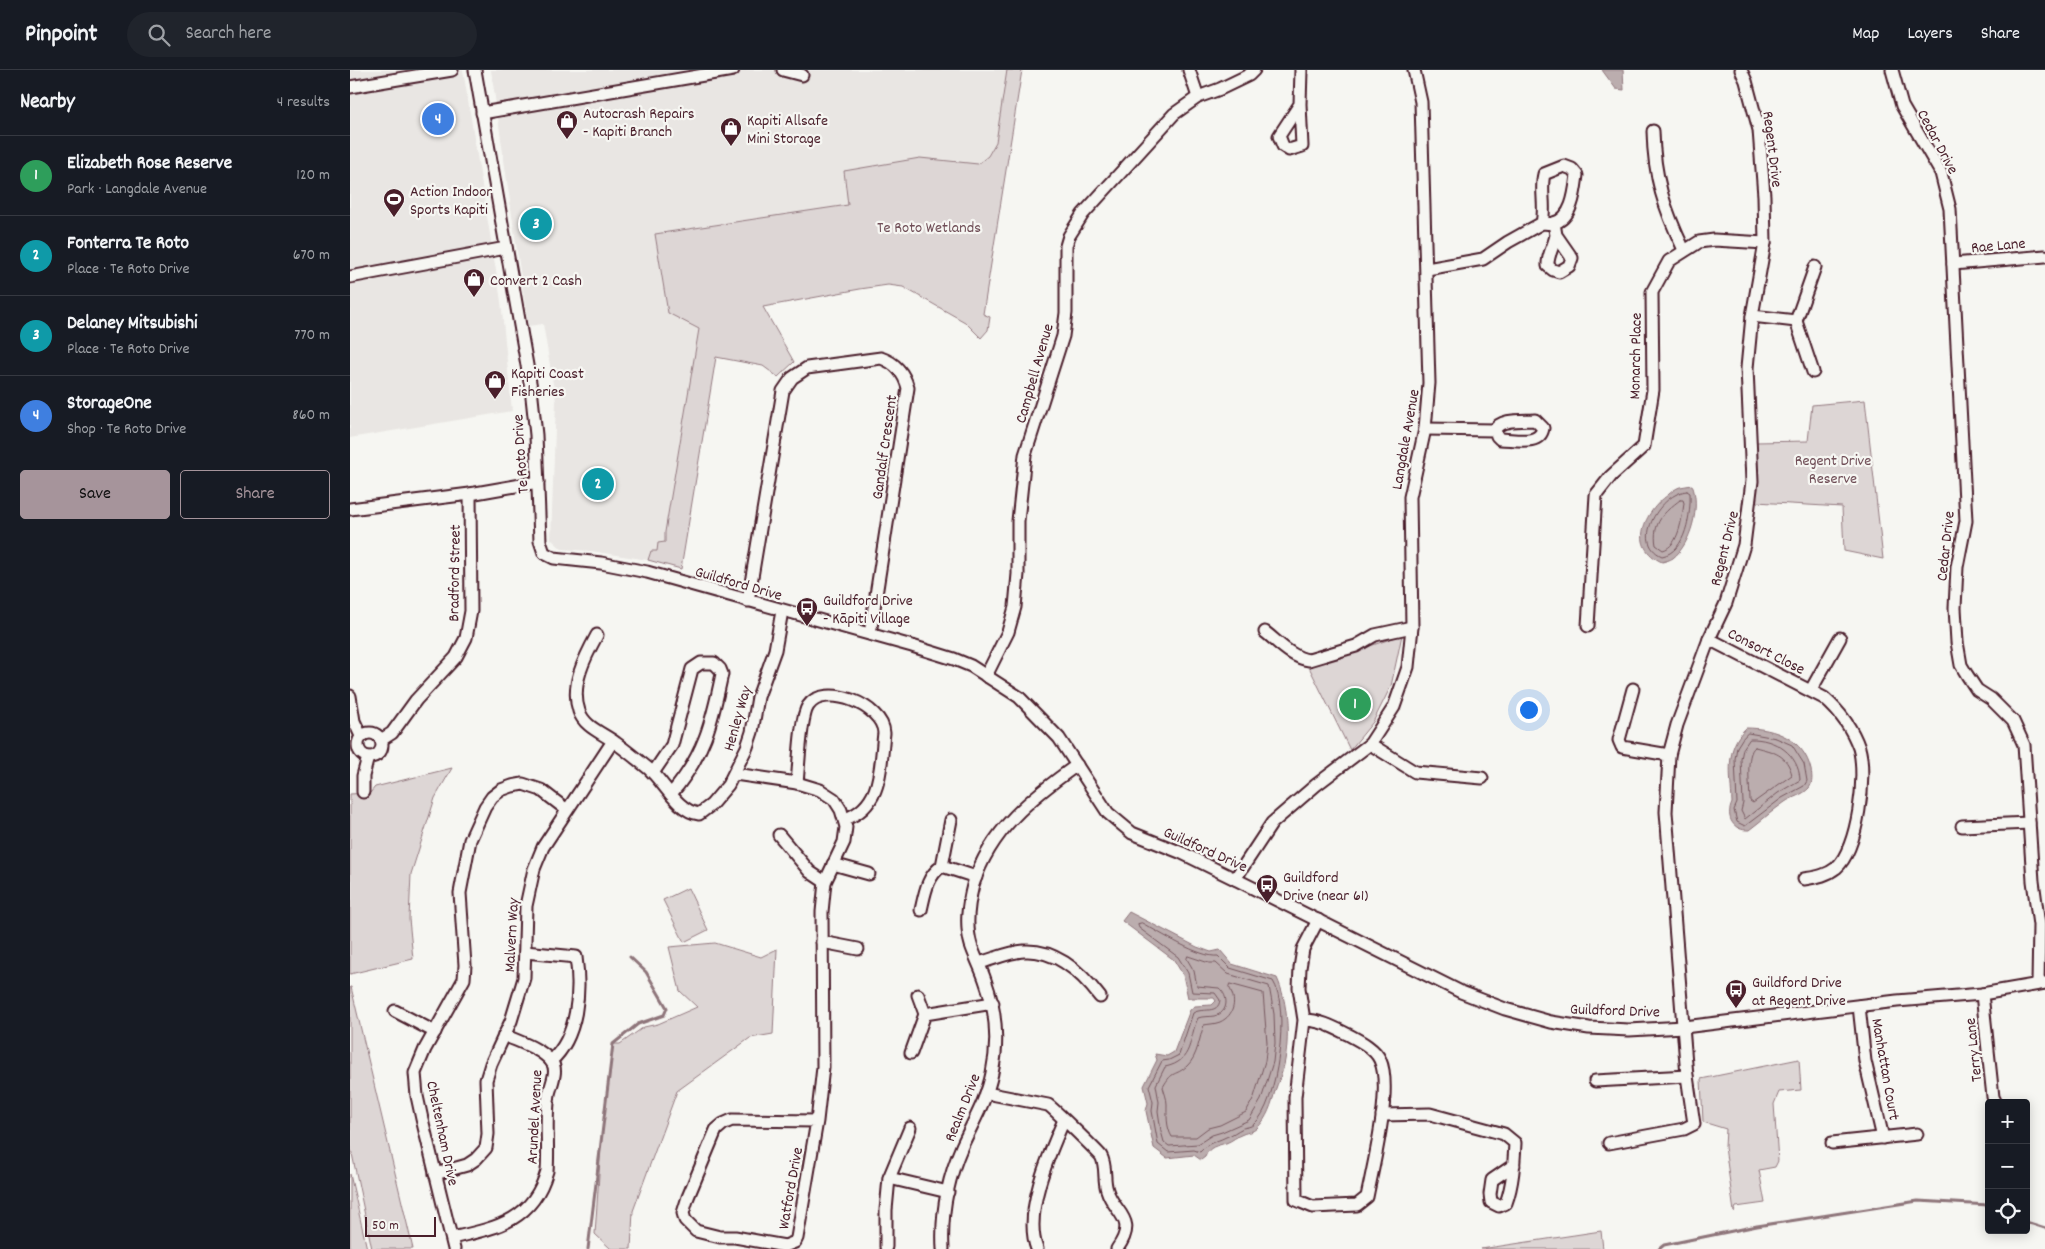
<!DOCTYPE html>
<meta charset="utf-8">
<style>
body{margin:0;font-family:Dekko,sans-serif;background:#20242c;color:#f1f3f6}
.controls{position:absolute;right:15px;bottom:15px;display:grid;overflow:hidden;border-radius:5px;box-shadow:0 2px 12px #0003}
.controls button{width:45px;height:45px;display:grid;place-items:center;padding:0;border:0;border-bottom:1px solid #363941;background:#171b24;color:#f1f3f6;font:25px sans-serif}
.scale{position:absolute;left:15px;bottom:12px;width:71px;box-sizing:border-box;padding-left:5px;border:2px solid #4a1f2b;border-top:0;font-size:14px;line-height:18px;white-space:nowrap;color:#4a1f2b;-webkit-text-stroke:4px #f6f6f2;paint-order:stroke}
.you{position:absolute;left:1178px;top:639px;width:18px;height:18px;margin:-12px;border:4px solid #fff;border-radius:50%;background:#1a73e8;box-shadow:0 0 0 8px #1a73e833}
.badge{display:grid;place-items:center;width:32px;height:32px;border-radius:50%;background:#a6949b;color:#fff;font-size:16px;font-weight:700}
.pin{position:absolute;translate:-50% -50%;border:2px solid #fff;box-shadow:0 1px 5px #0006}
.list{margin:0;padding:0;list-style:none}
h2{display:flex;justify-content:space-between;align-items:center;height:65px;margin:0;padding:0 20px;font-size:21px}
h2 small{font-size:16px;font-weight:400;color:#9ea1a6}
.list li{display:grid;grid-template-columns:32px 1fr auto;gap:15px;align-items:center;box-sizing:border-box;height:80px;padding:0 20px;border-top:1px solid #363941}
.list b{display:block;font-size:19px;white-space:nowrap}
.list p{margin:0;font-size:16px;white-space:nowrap;color:#9ea1a6}
.list em{font-size:16px;font-style:normal;color:#9ea1a6}
.actions{display:flex;gap:10px;padding:15px 20px}
.actions a{flex:1;padding:11px 0;border:1px solid #a6949b;border-radius:5px;text-align:center;font-size:18px;color:#a6949b}
.actions .main{background:#a6949b;color:#111}
.icon{flex:none;width:28px;height:28px;fill:none;stroke:currentColor;stroke-width:2;stroke-linecap:round;stroke-linejoin:round}
.map{position:relative;flex:none;width:1695px;height:1179px;overflow:hidden}
header{display:flex;align-items:center;gap:30px;box-sizing:border-box;height:70px;padding:0 25px;background:#171b24;border-bottom:1px solid #363941}
header strong{font-size:24px}
nav{display:flex;gap:28px;margin-inline-start:auto;font-size:18px}
.search{width:350px;height:45px;background:#20242c;display:flex;align-items:center;gap:12px;box-sizing:border-box;padding:0 18px;border-radius:28px;color:#9ea1a6;font-size:19px}
main{display:flex}
aside{flex:1;background:#171b24}
.map>svg:first-child{display:block}
.built{fill:#e9e6e3}
.green{fill:#ddd6d5;stroke:#947a80}
.water{fill:#bbadae;stroke:#8e747a}
.lines{fill:none;stroke-linecap:round;stroke-linejoin:round}
.shore{stroke:#77585f;stroke-width:1}
.stream{stroke:#8e747a;stroke-width:3}
.minor-casing{stroke:#4a1f2b;stroke-width:15}
.minor{stroke:#f6f6f2;stroke-width:11}
.labels{text-anchor:middle;stroke-width:4.5;stroke-linejoin:round;paint-order:stroke}
.poi-label{font-size:16px;fill:#4a1f2b;stroke:#f6f6f2;text-anchor:start}
.street-label{font-size:16px;fill:#4a1f2b;stroke:#f6f6f2}
.park-label{font-size:16px;fill:#6f4d56;stroke:#f6f6f2}
</style>
<header>
<strong>Pinpoint</strong>
<div class="search"><svg class="icon" aria-label="search" viewBox="0 0 24 24"><circle cx="10" cy="10" r="6"/><path d="M15 15l6 6"/></svg>Search here</div>
<nav><a>Map</a><a>Layers</a><a>Share</a></nav>
</header>
<main>
<aside>
<h2>Nearby<small>4 results</small></h2>
<ul class="list">
<li><span class="badge" style="background:#2e9e5b">1</span><div><b>Elizabeth Rose Reserve</b><p>Park · Langdale Avenue</p></div><em>120 m</em></li>
<li><span class="badge" style="background:#0f9aa8">2</span><div><b>Fonterra Te Roto</b><p>Place · Te Roto Drive</p></div><em>670 m</em></li>
<li><span class="badge" style="background:#0f9aa8">3</span><div><b>Delaney Mitsubishi</b><p>Place · Te Roto Drive</p></div><em>770 m</em></li>
<li><span class="badge" style="background:#3f7fe0">4</span><div><b>StorageOne</b><p>Shop · Te Roto Drive</p></div><em>860 m</em></li>
</ul>
<div class="actions"><a class="main">Save</a><a>Share</a></div>
</aside>
<div class="map">
<svg width="1695" height="1179" viewBox="0 0 1695 1179">
<rect width="100%" height="100%" fill="#f6f6f2"/>
<filter id="ink" filterUnits="userSpaceOnUse"><feTurbulence type="fractalNoise" baseFrequency=".02" numOctaves="2"/><feDisplacementMap in="SourceGraphic" scale="10" xChannelSelector="R" yChannelSelector="G"/><feConvolveMatrix kernelMatrix="1 2 1 2 8 2 1 2 1" color-interpolation-filters="sRGB"/></filter>
<g filter="url(#ink)">
<!-- built -->
<g class="built">
<polygon points="0,0 113,0 151,231 162,341 0,368"/>
<polygon points="141,0 657,0 646,72 638,86 628,94 494,102 499,135 305,164 318,243 349,259 315,461 315,473 307,481 301,481 298,490 241,481 212,479 201,469 206,331 193,254 178,256"/>
</g>
<!-- green -->
<g class="green">
<polygon points="657,0 672,0 633,244 640,247 638,260 631,268 615,252 553,217 538,215 510,219 413,237 444,292 428,307 413,296 366,287 331,499 298,490 301,481 307,481 308,473 315,472 315,462 349,259 318,243 305,164 498,135 494,101 570,88 628,94 638,86 646,72"/>
<polygon points="1515,330 1533,489 1494,481 1492,437 1406,432 1406,372 1458,371 1462,335"/>
<polygon points="1052,565 1041,616 1023,652 1000,680 959,597"/>
<polygon points="102,698 85,728 61,804 59,849 63,889 0,904 0,724 20,723 25,717"/>
<polygon points="338,818 358,860 334,872 313,830"/>
<polygon points="365,873 411,887 427,879 423,964 400,968 327,1021 283,1141 281,1179 261,1179 245,1164 251,1075 263,974 270,974 294,957 308,954 347,937 330,921 319,877"/>
<polygon points="0,917 1,917 63,1179 22,1179 0,1074"/>
<polygon points="1449,989 1451,1020 1429,1022 1424,1034 1428,1091 1425,1097 1409,1100 1415,1133 1386,1137 1384,1142 1375,1077 1376,1059 1353,1052 1351,1009"/>
<polygon points="0,1104 17,1179 0,1179"/>
<polygon points="1251,1161 1253,1179 1131,1179"/>
</g>
<!-- water -->
<g class="water">
<polygon points="1252,0 1273,0 1274,20 1266,19"/>
<path d="M 1342,415 C 1351,436 1341,474 1323,488 C 1320,490 1316,491 1312,492 C 1278,477 1294,442 1318,425 C 1321,422 1326,418 1330,417 C 1334,416 1338,416 1342,415 Z"/>
<path d="M 1396,658 C 1425,658 1454,669 1461,700 C 1462,706 1463,713 1459,718 C 1453,725 1442,727 1435,732 C 1423,740 1411,751 1399,760 C 1384,761 1375,748 1382,733 C 1381,705 1374,679 1396,658 Z"/>
<path d="M 779,842 L 847,877 L 861,882 L 870,880 L 882,894 L 927,908 C 938,932 940,969 934,995 C 932,1004 928,1012 925,1021 C 922,1033 917,1049 907,1058 C 903,1062 898,1062 893,1064 C 887,1066 882,1071 876,1073 C 867,1076 859,1076 855,1087 L 851,1090 L 844,1085 L 817,1088 L 804,1078 L 796,1041 L 798,1033 L 794,1016 L 807,990 L 805,984 L 817,986 L 824,982 L 840,940 L 845,936 L 862,935 L 866,931 L 864,928 L 838,928 L 833,905 L 824,890 L 772,851 Z"/>
</g>
<g class="lines">
<!-- shore -->
<g class="shore">
<path d="M 1337,421 L 1340,423 C 1341,443 1336,482 1312,486 C 1280,472 1311,423 1337,421 Z"/>
<path d="M 1330,430 L 1333,430 L 1334,433 C 1332,448 1329,476 1313,480 L 1306,475 C 1302,453 1314,442 1330,430 Z"/>
<polygon points="1398,663 1426,668 1442,675 1454,694 1457,711 1454,716 1432,728 1395,756 1387,752 1384,740 1387,733 1385,689 1387,677 1392,669"/>
<path d="M 1400,669 C 1425,668 1449,684 1450,710 L 1428,723 L 1395,749 L 1391,741 L 1393,733 L 1391,689 L 1393,679 Z"/>
<path d="M 1405,677 C 1424,682 1437,684 1442,705 L 1403,733 L 1400,731 C 1400,719 1395,683 1405,677 Z"/>
<path d="M 792,853 C 810,863 850,888 868,886 L 880,898 L 923,911 C 940,937 928,1035 904,1054 C 901,1057 897,1057 893,1058 C 887,1061 882,1065 876,1067 C 864,1073 860,1071 850,1082 L 844,1080 L 818,1082 L 808,1074 L 802,1041 L 803,1032 L 799,1016 L 812,991 L 819,990 L 829,985 L 843,943 C 853,937 868,945 870,930 L 865,923 L 842,922 L 838,903 L 828,887 L 789,858 L 788,854 Z"/>
<path d="M 838,886 L 859,893 L 866,893 L 878,904 L 919,916 L 924,944 L 925,973 L 923,992 L 911,1030 L 899,1050 L 872,1062 L 862,1065 L 848,1074 L 819,1076 L 814,1072 L 811,1061 L 808,1041 L 809,1032 L 806,1015 L 815,997 C 844,991 838,969 848,948 C 853,946 859,947 864,946 C 879,943 879,926 869,918 L 847,916 L 844,901 L 837,889 Z"/>
<path d="M 880,914 L 913,923 L 917,973 L 915,991 L 904,1027 L 896,1042 L 870,1055 L 858,1058 L 846,1067 L 822,1067 C 816,1057 817,1045 817,1034 C 817,1028 814,1022 813,1017 C 823,999 825,1007 837,996 C 848,986 849,968 854,955 C 859,954 865,954 870,952 C 885,945 887,930 879,917 Z"/>
</g>
<!-- stream -->
<g class="stream">
<polyline points="1676,1152 1695,1158"/>
<polyline points="238,1179 263,974 288,954 314,945 317,938 296,902 280,887"/>
<polyline points="1309,1179 1314,1175 1407,1156 1568,1131 1639,1135"/>
</g>
<!-- minor casing -->
<g class="minor-casing">
<g id="minor">
<polyline points="125,0 181,318 186,365 190,471 194,483 204,488 251,493 297,502 562,576 604,589 621,596 669,627 709,668 758,743 782,763 832,783 885,809 1111,922 1155,939 1201,952 1239,958 1279,960 1334,957 1547,931 1632,924 1695,913"/>
<polyline points="433,0 452,5"/>
<polyline points="839,0 848,27"/>
<polyline points="1542,0 1552,36 1591,103 1600,139 1616,451 1607,497 1605,538 1607,572 1611,595 1617,605 1627,620 1641,629 1663,651 1674,675 1683,811 1689,855 1688,914"/>
<polyline points="0,17 102,0"/>
<polyline points="950,34 929,66 933,76 939,80 952,76 950,34 951,0"/>
<polyline points="132,43 383,0"/>
<path d="M 1303,61 C 1304,108 1314,138 1334,180"/>
<path d="M 1204,153 L 1206,165 L 1222,188 L 1219,196 L 1209,202 L 1203,200 L 1198,196 C 1197,185 1204,177 1206,165"/>
<polyline points="1603,194 1695,186"/>
<path d="M 1077,199 L 1133,189 L 1158,172 L 1192,153 C 1196,136 1190,120 1194,104 L 1214,96 L 1222,99 L 1227,105 C 1225,120 1223,148 1204,153 C 1201,154 1195,153 1192,153"/>
<polyline points="0,207 156,178"/>
<polyline points="1402,246 1446,251 1463,302"/>
<polyline points="1446,251 1465,197"/>
<path d="M 1075,359 L 1145,360 C 1150,348 1174,351 1185,350 L 1193,358 C 1190,376 1165,369 1150,369 L 1147,366 L 1145,360"/>
<polyline points="0,439 120,424 188,412"/>
<path d="M 398,531 L 433,321 L 442,308 L 457,298 L 531,288 C 546,293 554,303 558,318 L 520,564"/>
<polyline points="1238,556 1246,425 1261,406 1294,376 1303,320 1302,222 1319,191 1349,172 1364,170 1415,173"/>
<path d="M 915,562 C 928,572 942,588 959,590 L 1006,576 L 1025,565 L 1062,557"/>
<path d="M 247,565 C 235,587 220,615 229,641 C 234,657 253,663 266,673 C 277,681 288,690 299,699 C 314,712 327,741 349,744 L 361,735 L 378,715 L 397,677 L 402,662 L 408,627 L 425,580 L 432,541"/>
<path d="M 1359,569 L 1474,628 C 1489,641 1502,658 1509,678 C 1517,705 1508,779 1486,798 C 1476,806 1466,807 1454,809"/>
<polyline points="636,606 658,562 665,537 668,504 668,451 675,385 713,266 716,243 716,176 719,166 733,144 824,44 848,27 870,19 899,5 904,0"/>
<polyline points="1283,619 1269,670 1272,677 1319,685"/>
<polyline points="1461,620 1490,568"/>
<polyline points="0,626 4,651 11,666"/>
<circle cx="20" cy="675" r="12"/>
<polyline points="31,670 42,663 66,630 106,587 116,568 121,541 120,424"/>
<polyline points="1020,674 1065,702 1132,708"/>
<path d="M 303,703 L 322,675 L 342,599 L 351,593 L 364,593 L 370,599 L 372,604 C 362,652 354,686 321,724"/>
<polyline points="385,704 447,713 470,720 484,729 491,740 496,757 494,772 475,812 472,842 473,997 467,1051 447,1168 445,1172 435,1176 385,1167 370,1167 346,1161 335,1150 333,1143 338,1127 366,1060 373,1054 382,1050 467,1051"/>
<path d="M 447,713 C 449,696 450,648 458,636 C 474,612 533,635 534,663 C 530,697 533,736 495,749"/>
<polyline points="13,722 13,706 18,687"/>
<polyline points="1612,756 1679,753"/>
<polyline points="429,765 460,802 475,812"/>
<polyline points="483,794 519,804"/>
<polyline points="592,796 626,807"/>
<polyline points="885,809 922,753 966,715 1020,674 1044,637 1058,597 1062,557 1060,427 1075,359 1079,313 1071,32 1064,0"/>
<path d="M 571,840 C 575,823 577,806 592,796 L 601,750"/>
<polyline points="472,872 508,879"/>
<path d="M 175,882 L 226,887 C 231,921 228,967 201,991"/>
<path d="M 629,893 C 644,889 659,882 674,881 C 707,879 732,903 750,927"/>
<polyline points="1632,924 1643,1027 1646,1033"/>
<polyline points="1509,936 1515,991 1533,1068"/>
<polyline points="45,941 85,962"/>
<polyline points="575,944 643,933"/>
<path d="M 954,950 C 970,950 983,957 997,964 C 1008,970 1025,978 1030,990 C 1043,1018 1023,1096 1017,1127 L 1007,1135 L 963,1137 L 946,1130 L 945,1027 L 954,950 L 949,918 L 950,898 L 953,879 L 968,850"/>
<polyline points="561,983 575,944 568,925"/>
<polyline points="1245,1011 1337,1006"/>
<path d="M 636,1023 L 698,1035 C 702,1037 748,1082 751,1086 C 757,1096 753,1109 757,1120 C 764,1144 789,1148 767,1179"/>
<path d="M 1032,1045 L 1080,1044 L 1154,1064 L 1165,1073 C 1164,1093 1163,1114 1156,1133 L 1149,1136 L 1141,1132 L 1140,1124 L 1142,1110 L 1164,1095"/>
<polyline points="1259,1073 1334,1059 1344,1054 1337,1006 1316,742 1319,685 1327,655 1359,569 1376,533 1394,475 1402,411 1397,298 1402,246 1415,173 1414,126 1409,60 1396,11 1391,0"/>
<polyline points="1482,1073 1567,1064"/>
<polyline points="85,1104 117,1095 126,1089 136,1078 138,1064 136,1010 141,994 161,951 174,908 176,836 184,799 193,777 263,671"/>
<polyline points="539,1108 598,1122"/>
<path d="M 102,1168 C 146,1158 183,1151 197,1101 C 199,1076 195,1049 199,1024 C 201,1014 209,1000 201,991 C 190,978 169,972 154,965"/>
<polyline points="536,1177 536,1140 539,1108 560,1058"/>
<polyline points="104,1179 72,1049 67,1026 65,1003 75,979 114,909 115,895 110,823 120,770 135,737 142,727 151,720 162,716 173,714 191,720 217,740"/>
<path d="M 593,1179 C 591,1144 598,1108 612,1076 C 623,1052 637,1029 642,1003 C 649,971 646,940 635,910 C 631,898 625,887 621,875 C 615,855 618,835 623,815 C 640,760 682,727 727,695"/>
<path d="M 687,1179 C 673,1143 699,1084 714,1050"/>
</g>
</g>
<!-- minor -->
<use href="#minor" class="minor"/>
</g>
</g>
<!-- icons -->
<defs>
<g id="shop-pin" transform="scale(1.125)"><path d="M0 17L-7.5 6A9.5 9.5 0 1 1 7.5 6Z" fill="#4a1f2b" stroke="#f6f6f2"/><path d="M-5-2.5h2.3a2.7 3.5 0 0 1 5.4 0H5L5.5 6h-11ZM-1.5-2.5h3a1.5 2.3 0 0 0-3 0Z" fill="#fff"/></g>
<g id="stadium-pin" transform="scale(1.125)"><path d="M0 17L-7.5 6A9.5 9.5 0 1 1 7.5 6Z" fill="#4a1f2b" stroke="#f6f6f2"/><path d="M0-5a6.5 5 0 1 0 0 10a6.5 5 0 1 0 0-10ZM-3.5-1.8h7v3.6h-7Z" fill="#fff"/></g>
<g id="bus-pin" transform="scale(1.125)"><path d="M0 17L-7.5 6A9.5 9.5 0 1 1 7.5 6Z" fill="#4a1f2b" stroke="#f6f6f2"/><path d="M-5-6H5V4H4V6H2V4H-2V6H-4V4H-5ZM-3.5-4V0h7V-4ZM-3.5 1.2v1.5H-2V1.2ZM2 1.2v1.5H3.5V1.2Z" fill="#fff"/></g>
</defs>
<g fill-rule="evenodd">
<use href="#shop-pin" x="217" y="51"/>
<use href="#shop-pin" x="381" y="58"/>
<use href="#stadium-pin" x="44" y="129"/>
<use href="#shop-pin" x="124" y="209"/>
<use href="#shop-pin" x="145" y="311"/>
<use href="#bus-pin" x="457" y="538"/>
<use href="#bus-pin" x="917" y="815"/>
<use href="#bus-pin" x="1386" y="920"/>
</g>
<g class="labels">
<!-- poi labels -->
<g class="poi-label">
<text x="233" y="48">Autocrash Repairs<tspan x="233" dy="18">- Kapiti Branch</tspan></text>
<text x="397" y="55">Kapiti Allsafe<tspan x="397" dy="18">Mini Storage</tspan></text>
<text x="60" y="126">Action Indoor<tspan x="60" dy="18">Sports Kapiti</tspan></text>
<text x="140" y="215">Convert 2 Cash</text>
<text x="161" y="308">Kapiti Coast<tspan x="161" dy="18">Fisheries</tspan></text>
<text x="473" y="535">Guildford Drive<tspan x="473" dy="18">- Kāpiti Village</tspan></text>
<text x="933" y="812">Guildford<tspan x="933" dy="18">Drive (near 61)</tspan></text>
<text x="1402" y="917">Guildford Drive<tspan x="1402" dy="18">at Regent Drive</tspan></text>
</g>
<!-- street labels -->
<g class="street-label">
<text transform="translate(1589 71) rotate(62)" y="6">Cedar Drive</text>
<text transform="translate(1424 79) rotate(83)" y="6">Regent Drive</text>
<text transform="translate(1648 174) rotate(-5)" y="6">Rae Lane</text>
<text transform="translate(1284 286) rotate(-89)" y="6">Monarch Place</text>
<text transform="translate(683 303) rotate(-74)" y="6">Campbell Avenue</text>
<text transform="translate(1054 369) rotate(-80)" y="6">Langdale Avenue</text>
<text transform="translate(533 377) rotate(-82)" y="6">Gandalf Crescent</text>
<text transform="translate(169 384) rotate(-94)" y="6">Te Roto Drive</text>
<text transform="translate(1594 476) rotate(-84)" y="6">Cedar Drive</text>
<text transform="translate(1373 478) rotate(-76)" y="6">Regent Drive</text>
<text transform="translate(103 503) rotate(-89)" y="6">Bradford Street</text>
<text transform="translate(389 512) rotate(16)" y="6">Guildford Drive</text>
<text transform="translate(1417 580) rotate(27)" y="6">Consort Close</text>
<text transform="translate(386 648) rotate(-74)" y="6">Henley Way</text>
<text transform="translate(856 778) rotate(24)" y="6">Guildford Drive</text>
<text transform="translate(160 865) rotate(-87)" y="6">Malvern Way</text>
<text transform="translate(1265 939) rotate(2)" y="6">Guildford Drive</text>
<text transform="translate(1622 980) rotate(-96)" y="6">Terry Lane</text>
<text transform="translate(1537 999) rotate(80)" y="6">Manhattan Court</text>
<text transform="translate(611 1037) rotate(-68)" y="6">Realm Drive</text>
<text transform="translate(183 1047) rotate(-87)" y="6">Arundel Avenue</text>
<text transform="translate(94 1063) rotate(78)" y="6">Cheltenham Drive</text>
<text transform="translate(439 1118) rotate(-80)" y="6">Watford Drive</text>
</g>
<!-- park labels -->
<g class="park-label">
<text x="579" y="162">Te Roto Wetlands</text>
<text x="1483" y="395">Regent Drive<tspan x="1483" dy="18">Reserve</tspan></text>
</g>
</g>
</svg>
<div class="controls">
<button>+</button>
<button>−</button>
<button><svg class="icon" aria-label="locate" viewBox="0 0 24 24"><circle cx="12" cy="12" r="6"/><path d="M12 2v4M12 18v4M2 12h4M18 12h4"/></svg></button>
</div>
<div class="scale">50 m</div>
<div class="you"></div>
<div class="pin badge" style="left:1005px;top:634px;background:#2e9e5b">1</div>
<div class="pin badge" style="left:248px;top:414px;background:#0f9aa8">2</div>
<div class="pin badge" style="left:186px;top:154px;background:#0f9aa8">3</div>
<div class="pin badge" style="left:88px;top:49px;background:#3f7fe0">4</div>
</div>
</main>
